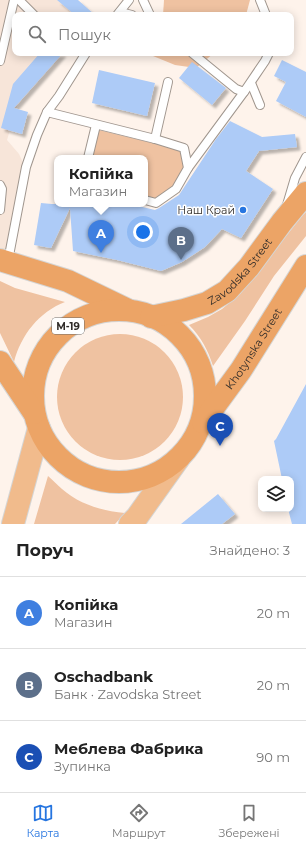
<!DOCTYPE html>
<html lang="uk">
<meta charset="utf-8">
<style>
body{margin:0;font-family:Montserrat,sans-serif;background:#f6f6f6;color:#222}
.controls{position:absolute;right:12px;bottom:12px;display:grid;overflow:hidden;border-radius:8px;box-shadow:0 2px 10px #0003}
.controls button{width:36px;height:36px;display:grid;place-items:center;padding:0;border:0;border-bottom:1px solid #e0e0e0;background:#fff;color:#222;font:20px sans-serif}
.you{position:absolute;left:143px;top:232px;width:14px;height:14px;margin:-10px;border:3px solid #fff;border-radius:50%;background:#1a73e8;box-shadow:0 0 0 6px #1a73e833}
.badge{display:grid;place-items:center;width:26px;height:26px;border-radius:50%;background:#2675e0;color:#fff;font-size:13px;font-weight:700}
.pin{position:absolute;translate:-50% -33px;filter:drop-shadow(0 1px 2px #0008)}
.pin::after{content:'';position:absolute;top:21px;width:14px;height:12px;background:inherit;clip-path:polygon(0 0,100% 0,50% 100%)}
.popup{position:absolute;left:54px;top:155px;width:94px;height:52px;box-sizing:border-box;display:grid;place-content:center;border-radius:8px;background:#fff;filter:drop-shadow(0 1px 3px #0005);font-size:13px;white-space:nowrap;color:#767676}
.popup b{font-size:15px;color:#222}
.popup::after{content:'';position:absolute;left:50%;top:100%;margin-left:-8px;border:8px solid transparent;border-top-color:#fff}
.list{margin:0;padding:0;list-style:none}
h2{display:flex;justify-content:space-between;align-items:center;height:52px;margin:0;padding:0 16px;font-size:17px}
h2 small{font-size:13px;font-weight:400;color:#767676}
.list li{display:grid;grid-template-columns:26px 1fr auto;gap:12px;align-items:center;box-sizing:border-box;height:72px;padding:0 16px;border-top:1px solid #e0e0e0}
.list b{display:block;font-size:15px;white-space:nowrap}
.list p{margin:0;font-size:13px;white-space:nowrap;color:#767676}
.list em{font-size:13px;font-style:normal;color:#767676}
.icon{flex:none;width:22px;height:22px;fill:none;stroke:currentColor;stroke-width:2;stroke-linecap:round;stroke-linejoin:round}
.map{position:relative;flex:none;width:306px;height:524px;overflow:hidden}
.search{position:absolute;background:#fff;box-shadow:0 2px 10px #0003;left:12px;right:12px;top:12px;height:44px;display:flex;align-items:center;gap:10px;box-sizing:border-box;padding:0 14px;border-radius:8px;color:#767676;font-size:15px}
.sheet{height:268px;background:#fff}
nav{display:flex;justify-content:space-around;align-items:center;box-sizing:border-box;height:56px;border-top:1px solid #e0e0e0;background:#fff;font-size:11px;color:#767676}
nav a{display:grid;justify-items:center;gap:2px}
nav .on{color:#2675e0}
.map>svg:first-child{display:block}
.built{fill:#f7e5d9}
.green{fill:#efc2a1}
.building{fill:#adcbf7;filter:url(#shadow)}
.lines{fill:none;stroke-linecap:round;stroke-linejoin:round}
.service-casing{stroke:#a0968e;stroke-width:10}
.primary-casing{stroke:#d5d5d4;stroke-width:24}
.trunk-casing{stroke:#d5d5d4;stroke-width:24}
.service{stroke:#fff;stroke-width:8}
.primary{stroke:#f1bb8c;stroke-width:22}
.trunk{stroke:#eca466;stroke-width:22}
.poi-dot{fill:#2675e0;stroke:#fff;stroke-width:1.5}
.labels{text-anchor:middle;stroke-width:3;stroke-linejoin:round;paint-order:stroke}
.shield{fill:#fff;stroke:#6d6b68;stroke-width:1}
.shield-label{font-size:10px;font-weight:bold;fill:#2f2b28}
.poi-label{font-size:11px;fill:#2f2b28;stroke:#fff;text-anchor:end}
.street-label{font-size:11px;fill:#2f2b28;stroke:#fff}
</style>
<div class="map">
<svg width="306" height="524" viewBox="0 0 306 524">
<defs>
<filter id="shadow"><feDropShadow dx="3.5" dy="3.5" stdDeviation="1" flood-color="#0004"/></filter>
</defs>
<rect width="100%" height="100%" fill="#fef3eb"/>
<!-- built -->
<polygon class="built" points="0,0 58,0 75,15 15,15 15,53 64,53 18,103 7,140 19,154 25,167 6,263 0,262"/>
<!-- green -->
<g class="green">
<polygon points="164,0 250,0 246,15 163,15"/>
<polygon points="154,53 214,53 196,68 175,65 153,56"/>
<polygon points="99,130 181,150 184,167 173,187 156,199 145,196 145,158 92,158"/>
<path d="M 306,212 L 306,236 L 274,276 L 245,321 L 213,366 C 208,350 201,337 189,325 L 208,317 L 222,309 L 240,294 L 302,216 Z"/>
<path d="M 0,281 L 15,288 L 65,302 C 39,312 21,335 14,362 L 0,333 Z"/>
<circle cx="120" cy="397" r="63"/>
<path d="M 48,476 C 53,480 57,485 62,489 C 79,504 102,511 125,513 L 115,524 L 34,524 Z"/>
</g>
<!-- building -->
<g class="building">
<polygon points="57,0 78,0 95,15 75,15"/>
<polygon points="40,53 63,53 14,108 28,112 22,134 1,128 13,84"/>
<polygon points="282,60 306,72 306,117 276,101 286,82 274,76"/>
<polygon points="192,62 226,88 212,105 179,78"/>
<polygon points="99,70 155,83 147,116 92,103"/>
<polygon points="230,121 262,137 295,134 297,147 259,151 246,171 273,189 241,238 222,229 205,247 182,262 161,271 117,260 73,251 70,208 51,248 34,245 41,203 52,204 130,204 155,210 159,208 179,195 216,139"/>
<polygon points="306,384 306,524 292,524 288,509 291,509 291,479 282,479 274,441 276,439"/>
<polygon points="218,494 235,514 222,524 181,524"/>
</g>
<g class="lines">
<!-- service casing -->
<g class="service-casing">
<g id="service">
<polyline points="19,0 34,15"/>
<polyline points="143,0 150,15"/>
<polyline points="260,0 266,15"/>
<polyline points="120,12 132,15"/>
<polyline points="117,15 129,0"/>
<polyline points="86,53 59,96 47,112 155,139 184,148 188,168 176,189 156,203 145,200"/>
<polyline points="192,53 236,89 244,92 265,61 269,53"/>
<polyline points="0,61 14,0"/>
<polyline points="251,83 260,105"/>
<polyline points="155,139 168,82"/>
<polyline points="88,158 96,125"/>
<polyline points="188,168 244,92"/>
<polyline points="0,185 2,189 0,210"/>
<polyline points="287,205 295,178 306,157"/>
<polyline points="8,261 26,167 37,135 47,112"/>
</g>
</g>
<!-- primary casing -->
<g class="primary-casing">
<g id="primary">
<polyline points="13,524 39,428"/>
<polyline points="130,524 137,517 179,458"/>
</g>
</g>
<!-- trunk casing -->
<g class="trunk-casing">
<g id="trunk">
<polyline points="0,260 68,281 128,310"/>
<circle cx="119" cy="396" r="86"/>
<path id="s1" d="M 151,317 L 184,310 L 207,303 L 227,291 L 249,267 L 282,222 L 306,193"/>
<polyline points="0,362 34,413"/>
<path id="s2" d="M 203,422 L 241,370 L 306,266"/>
</g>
</g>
<!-- service -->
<use href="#service" class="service"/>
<!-- primary -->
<use href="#primary" class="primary"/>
<!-- trunk -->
<use href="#trunk" class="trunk"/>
</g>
<!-- markers -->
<circle class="poi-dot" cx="243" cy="210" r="4"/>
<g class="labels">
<!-- shield labels -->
<rect class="shield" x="52" y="318" width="32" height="16" rx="3"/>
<g class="shield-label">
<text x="68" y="330">М-19</text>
</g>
<!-- poi labels -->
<g class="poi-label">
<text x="235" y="214">Наш Край</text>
</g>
<!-- street labels -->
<g class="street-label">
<text dy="4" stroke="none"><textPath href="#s1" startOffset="104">Zavodska Street</textPath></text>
<text dy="4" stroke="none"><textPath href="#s2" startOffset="89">Khotynska Street</textPath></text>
</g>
</g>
</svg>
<div class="controls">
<button><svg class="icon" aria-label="layers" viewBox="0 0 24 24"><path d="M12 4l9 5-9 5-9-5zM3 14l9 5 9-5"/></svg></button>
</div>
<div class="you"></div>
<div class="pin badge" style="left:101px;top:253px;background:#3f7fe0">A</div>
<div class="popup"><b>Копійка</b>Магазин</div>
<div class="pin badge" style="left:181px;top:260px;background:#5c6f8a">B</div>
<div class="pin badge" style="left:220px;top:446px;background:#1a4fb4">C</div>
<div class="search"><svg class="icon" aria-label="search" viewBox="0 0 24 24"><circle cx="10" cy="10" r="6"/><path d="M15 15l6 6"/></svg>Пошук</div>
</div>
<section class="sheet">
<h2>Поруч<small>Знайдено: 3</small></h2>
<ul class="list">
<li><span class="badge" style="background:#3f7fe0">A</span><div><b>Копійка</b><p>Магазин</p></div><em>20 m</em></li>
<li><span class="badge" style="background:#5c6f8a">B</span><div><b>Oschadbank</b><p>Банк · Zavodska Street</p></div><em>20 m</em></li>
<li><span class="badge" style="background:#1a4fb4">C</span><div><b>Меблева Фабрика</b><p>Зупинка</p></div><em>90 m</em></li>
</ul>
</section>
<nav>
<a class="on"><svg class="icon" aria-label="map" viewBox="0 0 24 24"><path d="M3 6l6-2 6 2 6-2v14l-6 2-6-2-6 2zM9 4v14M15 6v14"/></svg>Карта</a>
<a><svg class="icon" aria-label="directions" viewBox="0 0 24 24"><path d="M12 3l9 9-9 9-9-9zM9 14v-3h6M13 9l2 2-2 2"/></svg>Маршрут</a>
<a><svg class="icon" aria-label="saved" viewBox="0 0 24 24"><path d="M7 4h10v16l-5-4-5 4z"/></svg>Збережені</a>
</nav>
